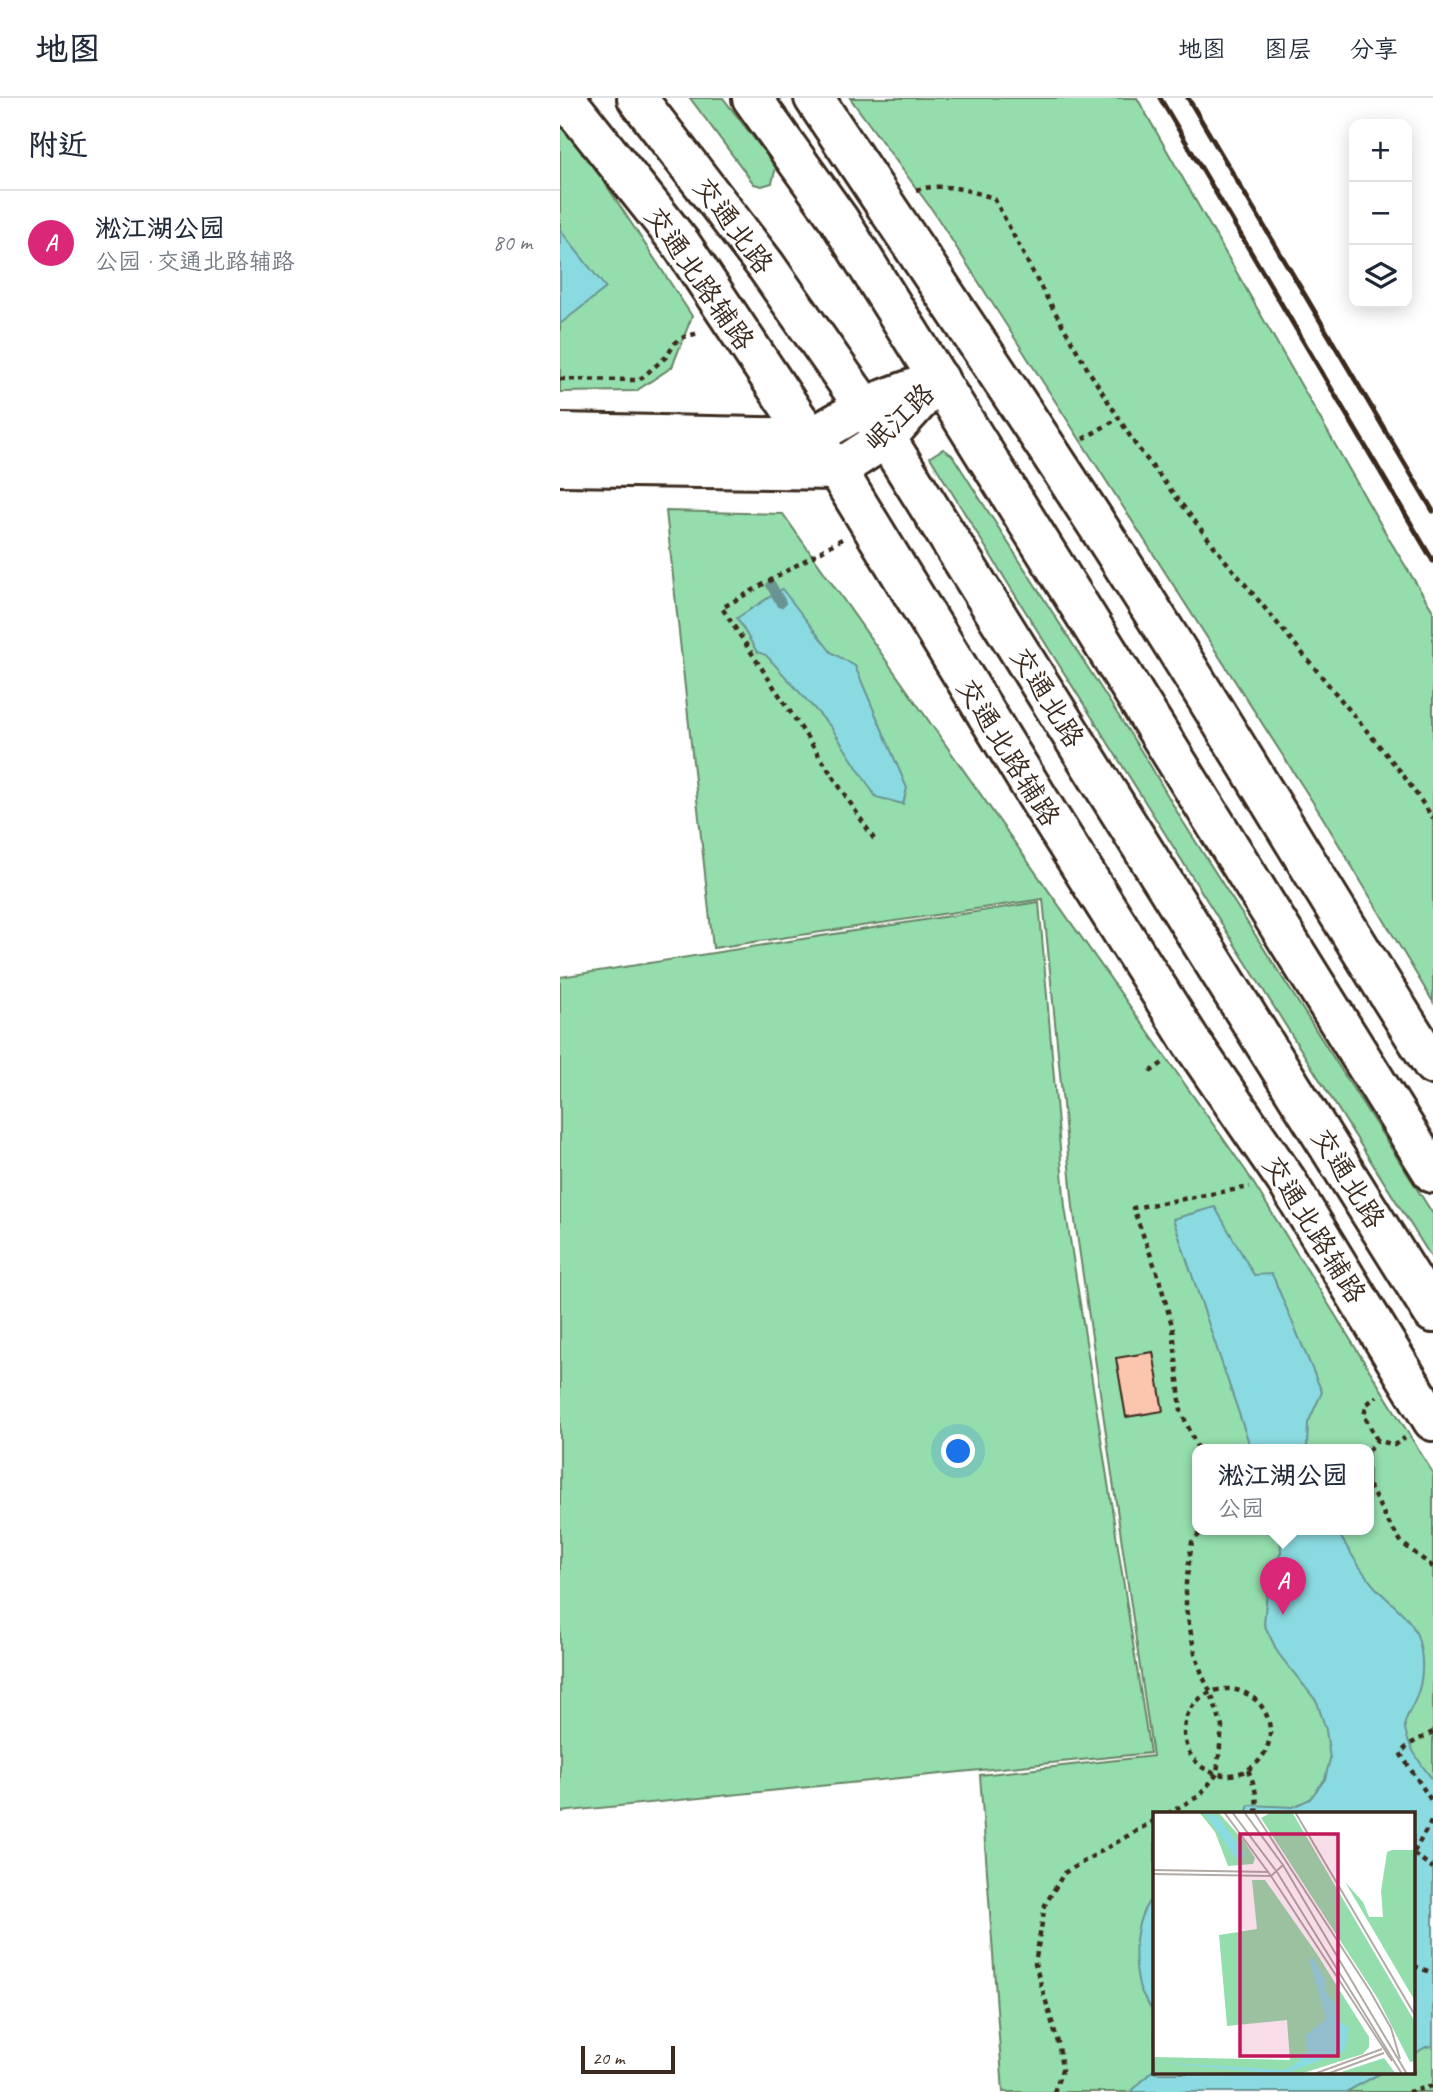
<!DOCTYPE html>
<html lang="zh">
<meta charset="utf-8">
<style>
body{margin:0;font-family:Caveat,"LXGW WenKai TC",sans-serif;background:#f6f6f7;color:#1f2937}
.controls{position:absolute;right:21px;top:21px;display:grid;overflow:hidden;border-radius:14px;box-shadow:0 4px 18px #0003}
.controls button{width:63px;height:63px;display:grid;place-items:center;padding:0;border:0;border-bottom:2px solid #e0e1e3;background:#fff;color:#1f2937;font:35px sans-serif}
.scale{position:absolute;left:21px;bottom:18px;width:94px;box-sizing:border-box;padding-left:7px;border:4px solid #3b2a1e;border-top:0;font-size:19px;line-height:24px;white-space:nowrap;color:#3b2a1e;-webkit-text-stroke:5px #fff;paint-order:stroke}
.you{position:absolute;left:399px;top:1354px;width:24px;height:24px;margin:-18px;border:5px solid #fff;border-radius:50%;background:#1a73e8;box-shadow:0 0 0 10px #1a73e833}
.badge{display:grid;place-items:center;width:46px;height:46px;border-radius:50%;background:#db2777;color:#fff;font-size:23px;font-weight:700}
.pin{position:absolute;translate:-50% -58px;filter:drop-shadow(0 2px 4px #0008)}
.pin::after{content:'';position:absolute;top:37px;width:24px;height:21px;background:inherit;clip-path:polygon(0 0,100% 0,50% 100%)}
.popup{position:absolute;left:632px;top:1346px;width:182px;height:91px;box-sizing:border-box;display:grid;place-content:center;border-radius:14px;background:#fff;filter:drop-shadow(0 2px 5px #0005);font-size:23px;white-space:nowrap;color:#747a83}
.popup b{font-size:26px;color:#1f2937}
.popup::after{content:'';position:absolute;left:50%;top:100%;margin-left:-14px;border:14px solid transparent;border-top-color:#fff}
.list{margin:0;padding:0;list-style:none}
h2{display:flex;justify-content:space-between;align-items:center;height:91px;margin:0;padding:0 28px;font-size:30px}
h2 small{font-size:23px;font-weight:400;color:#747a83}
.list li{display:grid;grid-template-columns:46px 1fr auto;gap:21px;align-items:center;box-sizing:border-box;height:105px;padding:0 28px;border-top:2px solid #e0e1e3}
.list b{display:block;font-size:26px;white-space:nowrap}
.list p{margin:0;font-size:23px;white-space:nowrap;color:#747a83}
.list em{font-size:23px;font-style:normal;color:#747a83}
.icon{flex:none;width:38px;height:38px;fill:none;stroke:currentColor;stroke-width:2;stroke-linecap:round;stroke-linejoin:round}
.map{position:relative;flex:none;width:873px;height:1994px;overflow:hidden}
header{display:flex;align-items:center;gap:42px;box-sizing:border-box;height:98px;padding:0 35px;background:#fff;border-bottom:2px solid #e0e1e3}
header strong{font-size:33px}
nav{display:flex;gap:38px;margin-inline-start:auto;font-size:24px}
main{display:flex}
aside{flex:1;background:#fff}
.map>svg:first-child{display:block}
.green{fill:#94dead;stroke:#688466;stroke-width:2;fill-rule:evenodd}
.water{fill:#8adbe1;stroke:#6a9493;stroke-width:2}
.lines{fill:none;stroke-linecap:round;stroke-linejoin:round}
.stream{stroke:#6a9493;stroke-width:10}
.building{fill:#fcc6ae;stroke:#3b2a1e;stroke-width:2}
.minor-casing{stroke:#3b2a1e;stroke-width:44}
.major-casing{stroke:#3b2a1e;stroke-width:44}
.path{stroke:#3b2a1e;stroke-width:4.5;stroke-dasharray:5 5;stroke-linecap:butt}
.minor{stroke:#fff;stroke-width:38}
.major{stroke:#fff;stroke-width:38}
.rail{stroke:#3b2a1e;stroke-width:5}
.labels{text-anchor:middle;stroke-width:5;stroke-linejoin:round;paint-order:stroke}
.street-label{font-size:28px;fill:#3b2a1e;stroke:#fff}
.inset-road{fill:none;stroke:#b1aaa5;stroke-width:2}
.view{fill:#c2185b;fill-opacity:0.15;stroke:#c2185b;stroke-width:3.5}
.inset-edge{fill:none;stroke:#3b2a1e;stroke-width:3.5}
</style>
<header>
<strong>地图</strong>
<nav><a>地图</a><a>图层</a><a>分享</a></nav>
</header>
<main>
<aside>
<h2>附近<small></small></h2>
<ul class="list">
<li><span class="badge">A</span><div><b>淞江湖公园</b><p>公园 · 交通北路辅路</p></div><em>80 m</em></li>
</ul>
</aside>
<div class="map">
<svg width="873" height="1994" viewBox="0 0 873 1994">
<rect width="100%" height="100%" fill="#fff"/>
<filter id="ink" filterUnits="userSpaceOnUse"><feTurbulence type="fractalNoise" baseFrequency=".0143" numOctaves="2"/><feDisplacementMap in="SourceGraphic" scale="14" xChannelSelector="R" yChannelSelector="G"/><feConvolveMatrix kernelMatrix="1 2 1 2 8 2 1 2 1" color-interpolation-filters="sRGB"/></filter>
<g filter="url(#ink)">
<!-- green -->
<g class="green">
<polygon points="130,0 163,0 216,69 212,85 202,88 194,86"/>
<polygon points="290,0 577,0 829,441 873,513 873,904 763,720 373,113"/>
<polygon points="0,28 28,59 132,218 112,269 76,293 0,294"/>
<polygon points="383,351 392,357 590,667 620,719 873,1116 873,1162 457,500 370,359"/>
<path d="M 106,413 L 223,416 L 686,1073 L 873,1375 L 873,1994 L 443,1994 L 420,1677 L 593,1658 L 513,1109 L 483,801 L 153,850 ZM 637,1351 L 809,1351 L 809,1431 L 637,1431 ZM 595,1716 L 854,1716 L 854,1975 L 595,1975 Z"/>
<polygon points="479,804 505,1109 590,1655 0,1714 0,879"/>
</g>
<!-- water -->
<g class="water">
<polygon points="0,132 46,190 0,226"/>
<polygon points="222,491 271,554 295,568 347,690 343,706 316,699 271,629 206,557 197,554 177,520"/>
<polygon points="655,1109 694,1177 712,1176 762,1294 748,1325 747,1351 691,1351 613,1121"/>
<path d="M 720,1431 L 776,1431 C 788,1451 800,1472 815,1489 C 830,1505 849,1517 857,1537 C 864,1557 864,1581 856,1600 C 853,1608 846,1618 845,1625 C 843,1642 863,1670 873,1682 L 873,1948 L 866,1949 L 854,1956 L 854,1716 L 686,1716 L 689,1707 L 733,1709 L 750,1701 L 765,1681 L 770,1661 L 766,1632 L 757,1604 L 718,1555 L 704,1526 L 708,1483 L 721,1454 Z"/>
<path d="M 595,1796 L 595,1917 C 590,1907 581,1897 579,1887 C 572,1857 574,1818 595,1796 Z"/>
<polygon points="595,1970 595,1975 821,1975 786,1994 571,1994"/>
</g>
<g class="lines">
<!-- stream -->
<polyline class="stream" points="211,487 221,505"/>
</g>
<!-- building -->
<polygon class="building" points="593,1254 603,1313 566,1319 556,1260"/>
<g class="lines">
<!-- minor casing -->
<g class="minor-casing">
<g id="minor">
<polyline points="5,0 121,146 237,320 277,372 489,718 632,945 726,1082 873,1323"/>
<path d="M 254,0 C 371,176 490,351 603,530 C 694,675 781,823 873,967"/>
<polyline points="0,335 251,340 305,308 374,283"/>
<polyline points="0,368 277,372 326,340 379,281"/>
</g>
</g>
<!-- major casing -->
<g class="major-casing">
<g id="major">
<polyline points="77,0 206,168 326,340 873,1215"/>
<polyline points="192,0 279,122 873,1075"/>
</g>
</g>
<!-- path -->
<g class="path">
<path d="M 356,92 C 385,84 406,92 434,100 L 479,186 L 527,270 L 575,346 L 664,461 L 841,674 L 873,720"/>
<polyline points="0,281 79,282 106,259 118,241 138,235"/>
<polyline points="523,341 559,320"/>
<polyline points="282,441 162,510 314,741"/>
<polyline points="590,974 604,964"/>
<polyline points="817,1342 804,1317 807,1306 817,1298"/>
<polyline points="638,1351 621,1313 613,1231 598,1177 573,1110 690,1089"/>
<polyline points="809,1352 817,1342 834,1347 845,1340"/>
<polyline points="809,1388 828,1424 842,1445 873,1469"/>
<circle cx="667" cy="1634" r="43"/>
<polyline points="873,1634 850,1646 840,1655 873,1705"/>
<path d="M 688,1672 C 695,1688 698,1698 696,1716"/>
<polyline points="607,1716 639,1698 657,1676 662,1629 651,1595 643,1579 635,1555 626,1511 626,1485 632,1444 644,1431"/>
<polyline points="854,1754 873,1720"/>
<polyline points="854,1756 873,1770"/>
<polyline points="854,1868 873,1875"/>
<polyline points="494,1994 502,1972 499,1948 475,1866 485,1807 504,1775 595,1722"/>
<polyline points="848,1994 873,1988"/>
</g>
<!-- minor -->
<use href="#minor" class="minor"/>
<!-- major -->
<use href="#major" class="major"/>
<!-- rail -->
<g class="rail">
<polyline points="600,0 873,463"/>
<polyline points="628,0 873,413"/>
</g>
</g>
</g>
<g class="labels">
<!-- street labels -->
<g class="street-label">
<text transform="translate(174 127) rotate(53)" y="10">交通北路</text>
<text transform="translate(140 180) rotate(55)" y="10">交通北路辅路</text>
<text transform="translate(339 319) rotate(-44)" y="10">岷江路</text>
<text transform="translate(488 599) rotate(58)" y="10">交通北路</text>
<text transform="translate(449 654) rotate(58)" y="10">交通北路辅路</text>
<text transform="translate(789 1080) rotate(58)" y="10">交通北路</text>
<text transform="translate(755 1131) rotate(58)" y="10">交通北路辅路</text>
</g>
</g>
<!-- overview -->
<g transform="translate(593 1714)">
<rect width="262" height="262" fill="#fff"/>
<path d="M 46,0 L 65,0 L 91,29 L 102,46 L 100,52 L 75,54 L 62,20 ZM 119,0 L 139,0 L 262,210 L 262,249 L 257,250 L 225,187 L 108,6 ZM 239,38 L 262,38 L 262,189 L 192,70 L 210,90 L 216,105 L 230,105 L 228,79 L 234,40 ZM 99,68 L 112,68 L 164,142 L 216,225 L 216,235 L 210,242 L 147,262 L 0,260 L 0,245 L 137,248 L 134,208 L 74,214 L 66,123 L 104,117 ZM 231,246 L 243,262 L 182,262 Z" fill="#94dead"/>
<path d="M 51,0 L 65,5 L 93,43 L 83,47 ZM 160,146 L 172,166 L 172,179 L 183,193 L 182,205 L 196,217 L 192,239 L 131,262 L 0,250 L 131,258 L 140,254 L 154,241 L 153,223 L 173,207 L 156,147 Z" fill="#8adbe1"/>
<path class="inset-road" d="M 71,0 L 118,64 L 239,249M 79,0 L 124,60 L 249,262M 91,0 L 130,53 L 254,262M 101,0 L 217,179 L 238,216 L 247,247M 142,0 L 263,205M 0,58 L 116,60M 0,62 L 118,64 L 130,53M 161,262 L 229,237M 174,262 L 231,241"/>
<path class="view" d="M 87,22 L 185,22 L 185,244 L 87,244 Z"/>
<rect width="262" height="262" class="inset-edge"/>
</g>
</svg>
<div class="controls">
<button>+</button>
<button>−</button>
<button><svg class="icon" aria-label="layers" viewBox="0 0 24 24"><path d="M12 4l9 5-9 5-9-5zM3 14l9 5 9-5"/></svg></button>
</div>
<div class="scale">20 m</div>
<div class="you"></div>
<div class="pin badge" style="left:723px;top:1517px">A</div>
<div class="popup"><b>淞江湖公园</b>公园</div>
</div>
</main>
